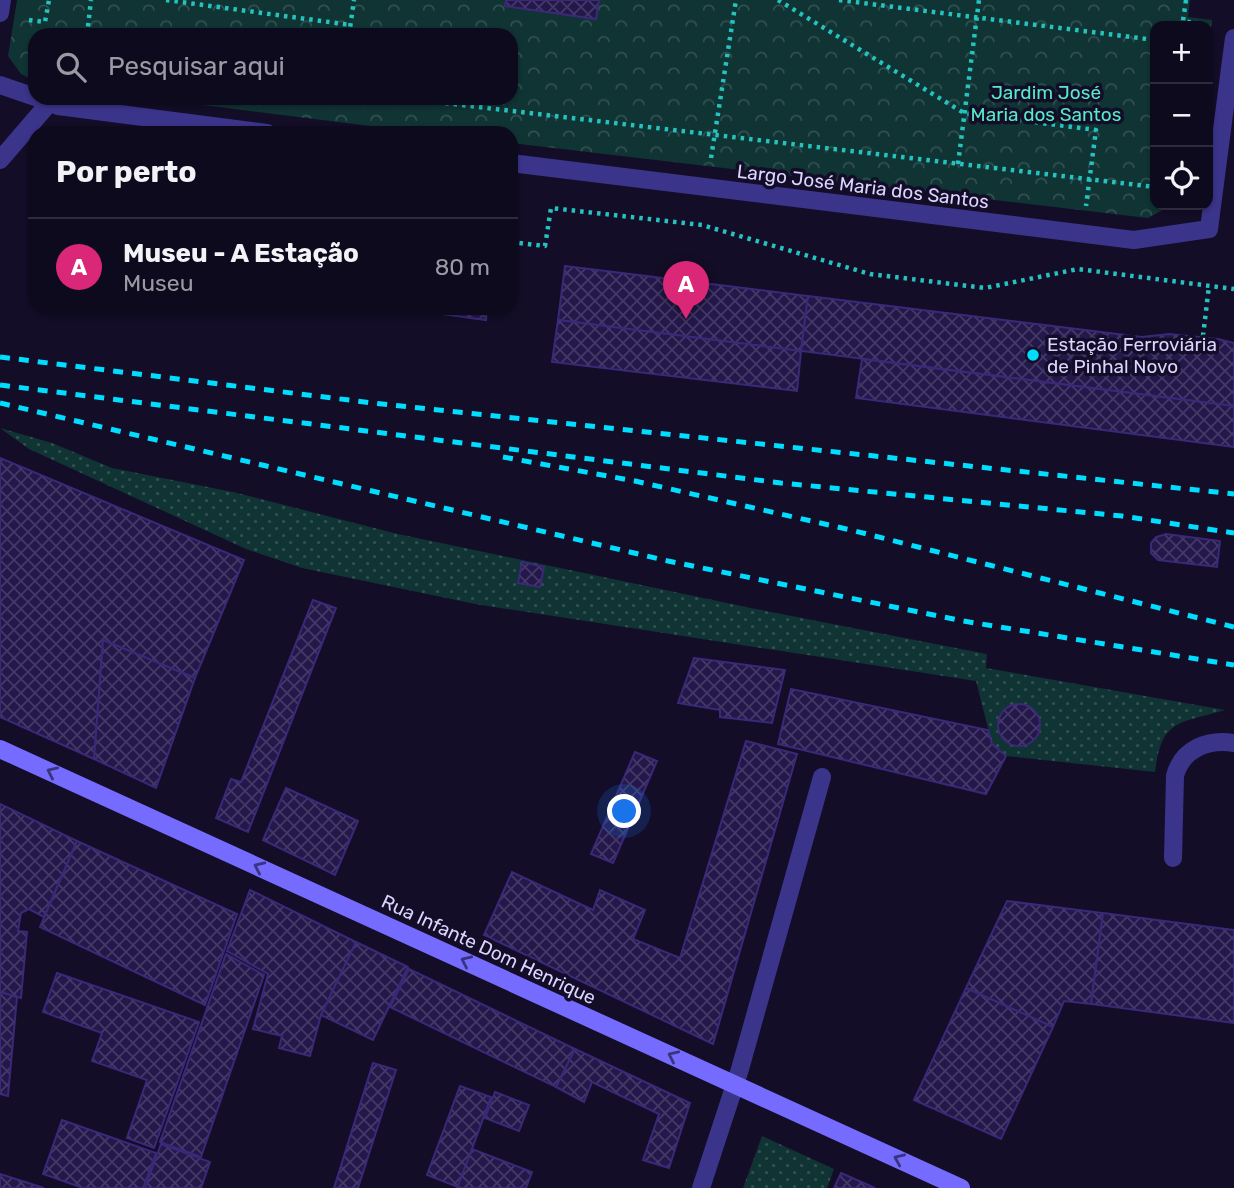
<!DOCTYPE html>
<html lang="pt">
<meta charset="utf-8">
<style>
body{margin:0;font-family:Rubik,sans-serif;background:#1c182b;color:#f1f3f6}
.controls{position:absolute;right:21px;top:21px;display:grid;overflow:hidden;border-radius:14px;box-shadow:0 2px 5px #0004}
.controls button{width:63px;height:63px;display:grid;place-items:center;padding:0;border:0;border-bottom:2px solid #2e2b3c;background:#0e0a1e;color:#f1f3f6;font:35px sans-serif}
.you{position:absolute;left:625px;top:812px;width:24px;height:24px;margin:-18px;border:5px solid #fff;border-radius:50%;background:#1a73e8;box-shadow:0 0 0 10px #1a73e833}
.badge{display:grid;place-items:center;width:46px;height:46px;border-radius:50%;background:#db2777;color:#fff;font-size:23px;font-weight:700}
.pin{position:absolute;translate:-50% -58px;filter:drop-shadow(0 2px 4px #0008)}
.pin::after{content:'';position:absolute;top:37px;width:24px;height:21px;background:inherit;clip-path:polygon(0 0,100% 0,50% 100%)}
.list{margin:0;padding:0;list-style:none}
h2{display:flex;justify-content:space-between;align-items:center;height:91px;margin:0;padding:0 28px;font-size:30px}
h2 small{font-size:23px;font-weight:400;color:#9b9aa4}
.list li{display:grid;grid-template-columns:46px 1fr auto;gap:21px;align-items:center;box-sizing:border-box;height:98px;padding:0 28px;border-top:2px solid #2e2b3c}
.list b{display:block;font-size:26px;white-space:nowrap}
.list p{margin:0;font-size:23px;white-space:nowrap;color:#9b9aa4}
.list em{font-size:23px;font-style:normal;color:#9b9aa4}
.icon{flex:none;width:38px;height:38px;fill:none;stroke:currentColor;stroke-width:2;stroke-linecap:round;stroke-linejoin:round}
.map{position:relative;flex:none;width:1234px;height:1188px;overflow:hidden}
.search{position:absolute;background:#0e0a1e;box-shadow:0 2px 5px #0004;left:28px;top:28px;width:490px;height:77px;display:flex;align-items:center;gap:18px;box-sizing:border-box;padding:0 24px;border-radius:21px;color:#9b9aa4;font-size:26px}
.panel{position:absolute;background:#0e0a1e;box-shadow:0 2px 5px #0004;left:28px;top:126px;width:490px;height:189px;border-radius:21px}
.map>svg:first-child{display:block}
.grass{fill:url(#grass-dots)}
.forest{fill:url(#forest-crowns)}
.building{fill:url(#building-cross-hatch);stroke:#3b2879;stroke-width:2}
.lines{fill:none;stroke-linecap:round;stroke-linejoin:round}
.path{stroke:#25c3bf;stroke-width:4.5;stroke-dasharray:3.5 5;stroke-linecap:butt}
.lane{stroke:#3b348b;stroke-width:18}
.street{stroke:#3b348b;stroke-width:18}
.secondary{stroke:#756cff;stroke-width:18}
.rail{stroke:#01ddff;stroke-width:5;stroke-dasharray:10 9;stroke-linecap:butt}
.oneway{stroke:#3a337e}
.poi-dot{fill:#01ddff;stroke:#130d28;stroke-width:2.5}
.labels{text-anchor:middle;stroke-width:7;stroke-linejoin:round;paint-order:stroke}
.park-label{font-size:19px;fill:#56eaca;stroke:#130d28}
.street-label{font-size:19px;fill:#dbd5ff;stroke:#130d28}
.poi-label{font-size:19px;fill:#dbd5ff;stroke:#130d28;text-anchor:start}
</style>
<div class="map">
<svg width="1234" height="1188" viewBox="0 0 1234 1188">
<defs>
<pattern id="grass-dots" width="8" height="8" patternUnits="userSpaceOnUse" patternTransform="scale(1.75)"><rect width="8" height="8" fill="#103333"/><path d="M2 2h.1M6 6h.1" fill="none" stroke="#325052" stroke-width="1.8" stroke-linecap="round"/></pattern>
<pattern id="forest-crowns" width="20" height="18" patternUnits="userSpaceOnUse" patternTransform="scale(1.75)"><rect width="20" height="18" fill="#103333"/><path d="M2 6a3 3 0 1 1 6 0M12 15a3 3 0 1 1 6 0" fill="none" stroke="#325052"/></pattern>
<pattern id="building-cross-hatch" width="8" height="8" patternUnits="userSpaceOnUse" patternTransform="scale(1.75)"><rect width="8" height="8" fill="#24184b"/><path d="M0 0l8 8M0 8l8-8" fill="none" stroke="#433966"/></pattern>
</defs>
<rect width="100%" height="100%" fill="#130d28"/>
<!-- grass -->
<g class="grass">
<path d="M 0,428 L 52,443 L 112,468 L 233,492 L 398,534 L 751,608 L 987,654 L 986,668 L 1225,710 C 1179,724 1162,718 1155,772 L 1006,756 L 992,744 L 976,681 L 475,604 L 302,568 L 246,549 L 29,449 Z"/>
<polygon points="762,1136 834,1169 827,1188 743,1188"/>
</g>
<!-- forest -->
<polygon class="forest" points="17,0 1190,0 1188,17 1212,20 1208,47 1208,26 1155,26 1155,205 1172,205 1148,218 511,143 511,133 426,133 147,98 511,98 511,35 35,35 35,81 21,74 8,56"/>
<!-- building -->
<g class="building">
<polygon points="506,0 599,0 596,19 505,6"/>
<polygon points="565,266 808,296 801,351 558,320"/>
<polygon points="808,296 1142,337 1169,334 1218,339 1234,343 1234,406 801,351"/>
<polygon points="442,308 487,308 486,320 441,314"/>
<polygon points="558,320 801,351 797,391 552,362"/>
<polygon points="862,359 1234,406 1234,447 856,398"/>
<polygon points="0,458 244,560 195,678 103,640 94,759 0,717"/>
<polygon points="1166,534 1220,541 1217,567 1158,560 1151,553 1151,543 1156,537"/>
<polygon points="522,562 544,567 540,587 518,583"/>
<polygon points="313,600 336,608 248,832 216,818 231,779 241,782"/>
<polygon points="103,640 195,678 156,788 94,759"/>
<polygon points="694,658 785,670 772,723 720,717 720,710 678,703"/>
<polygon points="791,689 988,730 992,744 1006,756 986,794 778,744"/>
<circle cx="1019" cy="725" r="21"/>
<polygon points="746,741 797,754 713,1044 484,935 512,872 593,910 600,890 645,910 633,939 680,958"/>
<polygon points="635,752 657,761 613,863 591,854"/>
<polygon points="286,788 358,821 335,875 263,840"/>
<polygon points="0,804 77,841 44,917 29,909 21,913 18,931 27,932 21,998 0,992"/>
<polygon points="77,841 237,914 205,1005 40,927"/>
<polygon points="250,890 356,942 321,1015 310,1056 279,1048 282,1036 253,1029 268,974 227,951"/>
<polygon points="1007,901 1103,913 1091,1004 1064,1001 1053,1027 966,988"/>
<polygon points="1103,913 1234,930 1234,1023 1091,1004"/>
<polygon points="356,942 408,967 373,1040 321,1015"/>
<polygon points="226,954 264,975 201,1157 160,1142"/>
<polygon points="409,969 575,1049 556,1087 390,1007"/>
<polygon points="57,973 199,1022 154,1148 127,1138 147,1080 92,1061 102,1033 43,1012"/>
<polygon points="966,988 1053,1027 1001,1139 914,1100"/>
<polygon points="0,992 17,997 8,1096 0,1094"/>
<polygon points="575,1049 690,1103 669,1168 643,1160 659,1114 592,1082 584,1102 556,1087"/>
<polygon points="373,1063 396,1070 358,1188 334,1188"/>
<polygon points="460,1086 491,1097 458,1187 427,1175"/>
<polygon points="495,1092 529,1105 519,1131 485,1118"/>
<polygon points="62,1120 156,1153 143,1188 83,1188 43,1174"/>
<polygon points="161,1144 210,1162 201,1188 145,1188"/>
<polygon points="472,1149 532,1172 526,1188 457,1188"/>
<polygon points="841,1173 875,1188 834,1188"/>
<polygon points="0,1174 44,1188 0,1188"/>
</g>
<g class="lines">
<!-- path -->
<g class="path">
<polyline points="166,0 351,25"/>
<polyline points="778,0 964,113 1096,130 1086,206"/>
<polyline points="839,0 1155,40"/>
<polyline points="1186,0 1183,21 1202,24 1201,26"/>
<polyline points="29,20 45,22 49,0"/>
<polyline points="87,35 91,0"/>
<polyline points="349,35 354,0"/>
<polyline points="403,98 1155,187"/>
<polyline points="711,158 736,0"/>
<polyline points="958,164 979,0"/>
<polyline points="511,242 545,246 551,208 702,225 870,274 985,288 1078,269 1234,289"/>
<polyline points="1203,336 1209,286"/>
</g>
<!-- lane -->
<path class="lane" d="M 1173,858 L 1175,776 C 1182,749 1207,739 1234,743"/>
<!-- street -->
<g class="street">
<polyline points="0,13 2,0"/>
<polyline points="0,85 35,97"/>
<polyline points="39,98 58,106 267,133"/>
<polyline points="0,160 50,102"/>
<polyline points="511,163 1134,240 1209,229 1234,38"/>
<polyline points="701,1188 740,1069 822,777"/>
</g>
<!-- secondary -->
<polyline class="secondary" points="0,749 961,1188"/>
<!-- rail -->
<g class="rail">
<polyline points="0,357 373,403 1234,494"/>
<polyline points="0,385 781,483 1122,516 1234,533"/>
<polyline points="0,403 668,561 963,621 1234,665"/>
<polyline points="503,457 635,481 851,530 1234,627"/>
</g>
</g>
<!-- one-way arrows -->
<defs><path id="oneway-chevron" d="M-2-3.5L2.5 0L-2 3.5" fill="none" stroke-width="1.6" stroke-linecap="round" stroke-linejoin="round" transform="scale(1.75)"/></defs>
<g class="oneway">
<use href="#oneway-chevron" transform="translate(52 772) rotate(-155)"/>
<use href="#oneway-chevron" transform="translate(259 867) rotate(-155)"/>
<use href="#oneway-chevron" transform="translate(466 961) rotate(-155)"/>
<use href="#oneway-chevron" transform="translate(673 1056) rotate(-155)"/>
<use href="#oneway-chevron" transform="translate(899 1159) rotate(-156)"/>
</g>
<!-- markers -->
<circle class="poi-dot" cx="1033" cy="355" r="7"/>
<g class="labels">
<!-- park labels -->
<g class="park-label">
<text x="1046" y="99">Jardim José<tspan x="1046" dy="22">Maria dos Santos</tspan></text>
</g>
<!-- street labels -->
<g class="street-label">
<text transform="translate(863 186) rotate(7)" y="7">Largo José Maria dos Santos</text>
<text transform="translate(489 949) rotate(25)" y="7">Rua Infante Dom Henrique</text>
</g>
<!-- poi labels -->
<g class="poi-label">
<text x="1047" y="351">Estação Ferroviária<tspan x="1047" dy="22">de Pinhal Novo</tspan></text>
</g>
</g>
</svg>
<div class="controls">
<button>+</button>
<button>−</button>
<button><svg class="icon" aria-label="locate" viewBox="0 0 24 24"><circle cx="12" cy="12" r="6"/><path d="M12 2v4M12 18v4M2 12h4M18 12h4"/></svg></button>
</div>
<div class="you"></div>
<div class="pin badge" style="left:686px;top:319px">A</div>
<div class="search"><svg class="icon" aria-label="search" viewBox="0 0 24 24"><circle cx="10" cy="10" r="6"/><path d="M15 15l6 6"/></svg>Pesquisar aqui</div>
<section class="panel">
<h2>Por perto<small></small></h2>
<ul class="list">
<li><span class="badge">A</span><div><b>Museu - A Estação</b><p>Museu</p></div><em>80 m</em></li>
</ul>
</section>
</div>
